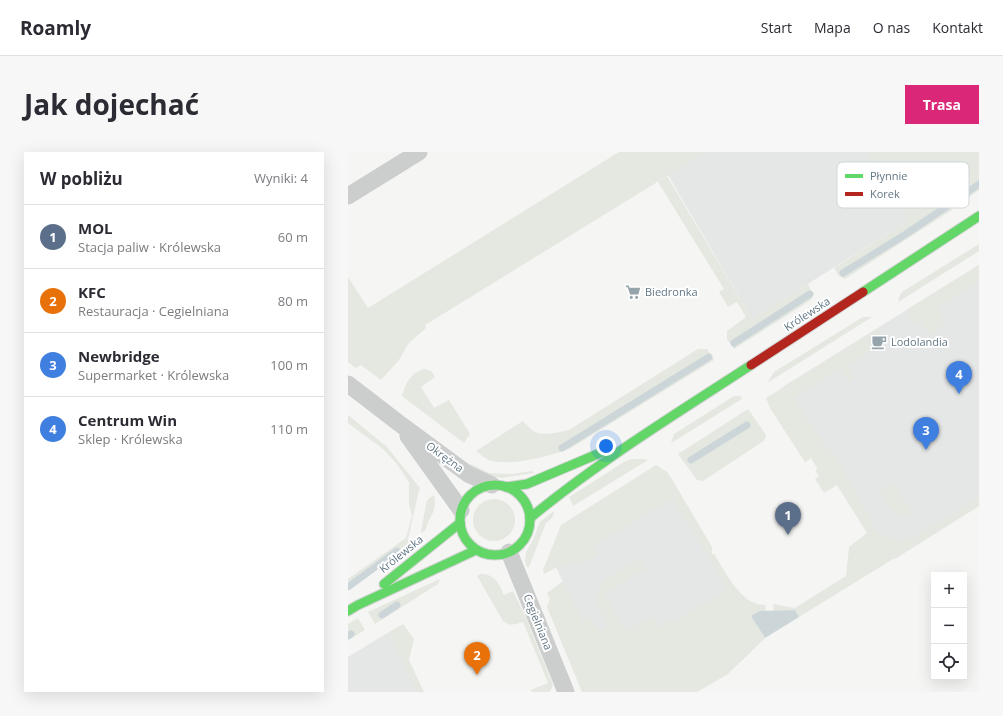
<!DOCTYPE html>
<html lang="pl">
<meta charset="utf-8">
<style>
body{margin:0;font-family:"Open Sans",sans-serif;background:#f7f7f7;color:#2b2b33}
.controls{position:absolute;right:12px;bottom:12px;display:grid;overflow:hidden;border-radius:0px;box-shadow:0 4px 16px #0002}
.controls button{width:36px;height:36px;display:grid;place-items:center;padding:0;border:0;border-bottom:1px solid #e1e1e2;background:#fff;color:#2b2b33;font:20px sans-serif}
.you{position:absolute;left:258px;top:294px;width:14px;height:14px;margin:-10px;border:3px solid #fff;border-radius:50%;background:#1a73e8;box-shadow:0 0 0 6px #1a73e833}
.badge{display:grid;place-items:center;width:26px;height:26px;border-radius:50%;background:#db2777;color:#fff;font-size:13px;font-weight:700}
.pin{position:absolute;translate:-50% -33px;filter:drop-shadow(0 1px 2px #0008)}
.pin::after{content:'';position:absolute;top:21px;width:14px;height:12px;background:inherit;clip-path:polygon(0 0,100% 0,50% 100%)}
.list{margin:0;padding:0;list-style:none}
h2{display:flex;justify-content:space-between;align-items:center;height:52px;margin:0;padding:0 16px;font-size:17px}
h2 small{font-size:13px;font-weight:400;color:#7c7c81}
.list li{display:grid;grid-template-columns:26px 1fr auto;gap:12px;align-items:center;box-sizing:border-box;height:64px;padding:0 16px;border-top:1px solid #e1e1e2}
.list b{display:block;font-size:15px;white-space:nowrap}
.list p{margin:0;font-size:13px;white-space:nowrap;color:#7c7c81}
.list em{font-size:13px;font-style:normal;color:#7c7c81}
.icon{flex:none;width:22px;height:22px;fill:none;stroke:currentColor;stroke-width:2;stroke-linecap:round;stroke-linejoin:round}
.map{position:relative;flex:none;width:631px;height:540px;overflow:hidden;border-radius:0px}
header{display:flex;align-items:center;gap:24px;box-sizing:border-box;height:56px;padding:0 20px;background:#fff;border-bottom:1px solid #e1e1e2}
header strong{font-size:19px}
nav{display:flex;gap:22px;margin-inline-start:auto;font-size:14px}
.intro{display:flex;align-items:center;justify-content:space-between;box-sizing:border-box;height:96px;padding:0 24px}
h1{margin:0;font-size:28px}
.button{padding:10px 18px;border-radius:0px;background:#db2777;color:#fff;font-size:14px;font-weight:700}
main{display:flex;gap:24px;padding:0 24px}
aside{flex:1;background:#fff;border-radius:0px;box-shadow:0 4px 16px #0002}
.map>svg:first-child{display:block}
.built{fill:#e5e7e6}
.green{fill:#e4e8e1}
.water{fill:#ccd6d8}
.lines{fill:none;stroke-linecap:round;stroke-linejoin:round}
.stream{stroke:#ccd6d8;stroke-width:7}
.fast-casing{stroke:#d1d3d3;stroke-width:11}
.jam-casing{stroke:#d1d3d3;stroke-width:11}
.street{stroke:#cccece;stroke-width:17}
.fast{stroke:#63d668;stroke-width:9}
.jam{stroke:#b3261e;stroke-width:9}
.labels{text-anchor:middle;stroke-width:4;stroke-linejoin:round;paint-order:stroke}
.poi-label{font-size:11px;fill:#637885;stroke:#fff;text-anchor:start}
.street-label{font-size:11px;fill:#637885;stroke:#fff}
.key{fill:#fff;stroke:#d0d6da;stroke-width:1}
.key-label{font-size:11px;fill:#637885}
</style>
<header>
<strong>Roamly</strong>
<nav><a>Start</a><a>Mapa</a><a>O nas</a><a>Kontakt</a></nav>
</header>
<div class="intro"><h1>Jak dojechać</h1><a class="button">Trasa</a></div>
<main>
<aside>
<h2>W pobliżu<small>Wyniki: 4</small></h2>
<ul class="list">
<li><span class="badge" style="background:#5c6f8a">1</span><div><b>MOL</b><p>Stacja paliw · Królewska</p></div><em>60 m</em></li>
<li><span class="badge" style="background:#e8710a">2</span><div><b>KFC</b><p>Restauracja · Cegielniana</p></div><em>80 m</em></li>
<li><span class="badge" style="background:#3f7fe0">3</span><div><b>Newbridge</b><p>Supermarket · Królewska</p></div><em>100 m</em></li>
<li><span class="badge" style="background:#3f7fe0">4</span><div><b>Centrum Win</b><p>Sklep · Królewska</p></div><em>110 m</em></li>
</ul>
</aside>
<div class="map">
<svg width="631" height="540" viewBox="0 0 631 540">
<rect width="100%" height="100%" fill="#f5f5f3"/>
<!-- built -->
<g class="built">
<polygon points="358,0 520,0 560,69 404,167 320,23"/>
<polygon points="631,113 631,354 547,407 433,236"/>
<polygon points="324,343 384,437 234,529 218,437 208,415"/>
<polygon points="41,480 67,540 0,540 0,505"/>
</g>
<!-- green -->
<g class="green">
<polygon points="271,0 358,0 77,173 78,176 60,192 51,208 33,228 13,213 8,216 0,210 0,125 20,156"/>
<polygon points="520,0 631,0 631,38 614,50 602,26 590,33 604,58 497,127 491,124 486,116 560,69"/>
<polygon points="319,24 404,167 460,132 465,143 463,148 386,197 379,187 379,179 398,165 389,150 380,155 371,140 376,137 310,30"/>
<polygon points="631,92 631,99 550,150 551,145 554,140"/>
<polygon points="631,113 631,130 590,156 599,171 581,183 572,168 566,172 558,158"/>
<polygon points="515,165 524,165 419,231 426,220"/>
<polygon points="530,177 534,183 523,190 527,196 499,213 506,225 506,229 503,230 499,228 492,217 446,246 478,296 482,297 508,338 512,348 526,374 531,381 545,388 552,389 565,386 631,346 631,354 451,465 446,458 426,459 425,452 447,456 498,424 501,395 519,381 489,333 476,341 467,327 471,325 468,319 469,316 463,306 457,310 422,256 418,246"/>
<path d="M 350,197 L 359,197 L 366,208 L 223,296 C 203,304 162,315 141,308 C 137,306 132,302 128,299 L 175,269 C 178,272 181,276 185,279 C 194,285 211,280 221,278 Z"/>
<path d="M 77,217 L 83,219 L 87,225 L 73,235 L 86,256 L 101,248 L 122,282 L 116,291 L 54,244 C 57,232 64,219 77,217 Z"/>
<polygon points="386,244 392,244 394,247 323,291 326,282"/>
<polygon points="400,257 418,283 417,288 355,329 349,328 330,302"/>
<polygon points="0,263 39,295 72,336 71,338 60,387 63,390 13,428 0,436 0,427 58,386 64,364 61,352 61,330 49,312 35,297 0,271"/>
<polygon points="283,307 295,307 300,308 225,354 221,345 276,310"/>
<polygon points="123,312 141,321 164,322 184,319 186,321 154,326 142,324 120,315"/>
<path d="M 308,313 L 319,320 L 322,324 L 364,395 L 364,402 L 366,402 C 378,420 392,453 417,453 L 418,459 L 411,459 L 403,464 L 417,486 L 380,522 L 349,540 L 234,540 L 199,455 L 202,447 L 199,441 L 215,429 L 235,469 L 243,466 L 250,479 L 259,475 L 248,451 L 252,431 L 288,408 L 293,409 L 297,417 L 256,443 L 278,479 L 301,465 L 303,468 L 306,466 L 311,475 L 322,469 L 324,471 L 380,437 L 324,346 L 246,394 L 251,404 L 247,406 L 209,415 L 196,422 L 195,418 L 213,373 Z"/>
<path d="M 545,330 L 564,361 C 548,371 538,350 531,338 Z"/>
<path d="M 86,343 C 89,359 84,360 79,373 C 78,377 78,378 74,381 L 73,379 L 79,348 Z"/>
<circle cx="146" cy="368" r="21"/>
<polygon points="206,359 205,365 198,371 181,415 179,415 177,409 178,400 185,388 192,370"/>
<path d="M 133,422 C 147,422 151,432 156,443 L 165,439 L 178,466 L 205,533 L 202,540 L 184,540 L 183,538 L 200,531 L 175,470 C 168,472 162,475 155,469 L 129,424 Z"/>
<polygon points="92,427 90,432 27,472 20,460"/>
<polygon points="10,466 17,478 0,488 0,472"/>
<polygon points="55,472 66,487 61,508 76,540 67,540 41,480"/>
</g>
<!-- water -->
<polygon class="water" points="447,458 451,465 417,486 403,464 411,459"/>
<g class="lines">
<!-- stream -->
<g class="stream">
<polyline points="620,40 631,32"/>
<polyline points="495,121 558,82 598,55"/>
<polyline points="386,191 462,142"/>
<polyline points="214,296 361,205"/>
<polyline points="343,308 399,273"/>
<polyline points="0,435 49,399"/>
<polyline points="34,463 49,453"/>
<polyline points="0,484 3,482"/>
</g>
<!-- fast casing -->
<g class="fast-casing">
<g id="fast">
<polyline points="515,140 631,64"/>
<circle cx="147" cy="368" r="35"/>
<polyline points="158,335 179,332 259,298"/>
<path d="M 182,366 C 251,309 328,262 403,213"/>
<polyline points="36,432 112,371"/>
<polyline points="0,459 10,453 128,398"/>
</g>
</g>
<!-- jam casing -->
<g class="jam-casing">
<polyline id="jam" points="403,213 515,140"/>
</g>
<!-- street -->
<g class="street">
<polyline points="0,44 71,0"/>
<polyline points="0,232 52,272 120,322 144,333"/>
<polyline points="60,284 113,358"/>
<polyline points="161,400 218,540"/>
</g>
<!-- fast -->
<use href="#fast" class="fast"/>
<!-- jam -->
<use href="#jam" class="jam"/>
</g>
<!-- icons -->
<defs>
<g id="supermarket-bare" transform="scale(1.2)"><path d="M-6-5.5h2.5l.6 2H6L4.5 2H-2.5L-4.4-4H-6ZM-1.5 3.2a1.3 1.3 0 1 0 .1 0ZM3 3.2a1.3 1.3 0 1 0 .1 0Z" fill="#96a4ac" stroke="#fff" stroke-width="2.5" paint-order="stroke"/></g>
<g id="cafe-bare" transform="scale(1.2)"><path d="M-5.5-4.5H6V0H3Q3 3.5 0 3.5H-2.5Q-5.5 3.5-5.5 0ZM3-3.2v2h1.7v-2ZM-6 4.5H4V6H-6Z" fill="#96a4ac" stroke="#fff" stroke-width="2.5" paint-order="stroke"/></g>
</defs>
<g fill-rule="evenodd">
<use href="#supermarket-bare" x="285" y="140"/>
<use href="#cafe-bare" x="531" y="190"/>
</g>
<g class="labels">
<!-- poi labels -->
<g class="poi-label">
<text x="297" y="144">Biedronka</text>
<text x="543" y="194">Lodolandia</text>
</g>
<!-- street labels -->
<g class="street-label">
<text transform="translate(459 162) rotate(-33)" y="4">Królewska</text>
<text transform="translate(97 305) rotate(36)" y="4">Okrężna</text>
<text transform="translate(53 402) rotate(-39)" y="4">Królewska</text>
<text transform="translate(190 470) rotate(68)" y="4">Cegielniana</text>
</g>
</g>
<!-- legend -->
<rect x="489" y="10" width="132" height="46" rx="6" class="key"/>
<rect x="497" y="22" width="18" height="4" fill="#63d668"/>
<rect x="497" y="40" width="18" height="4" fill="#b3261e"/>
<g class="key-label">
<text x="522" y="28">Płynnie</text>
<text x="522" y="46">Korek</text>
</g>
</svg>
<div class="controls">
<button>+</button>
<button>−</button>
<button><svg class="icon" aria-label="locate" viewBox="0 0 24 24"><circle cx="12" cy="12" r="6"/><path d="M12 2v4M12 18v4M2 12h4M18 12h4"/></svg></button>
</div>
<div class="you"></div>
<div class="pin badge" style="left:440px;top:383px;background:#5c6f8a">1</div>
<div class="pin badge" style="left:129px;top:523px;background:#e8710a">2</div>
<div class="pin badge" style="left:578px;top:298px;background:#3f7fe0">3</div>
<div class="pin badge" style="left:611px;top:242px;background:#3f7fe0">4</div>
</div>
</main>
